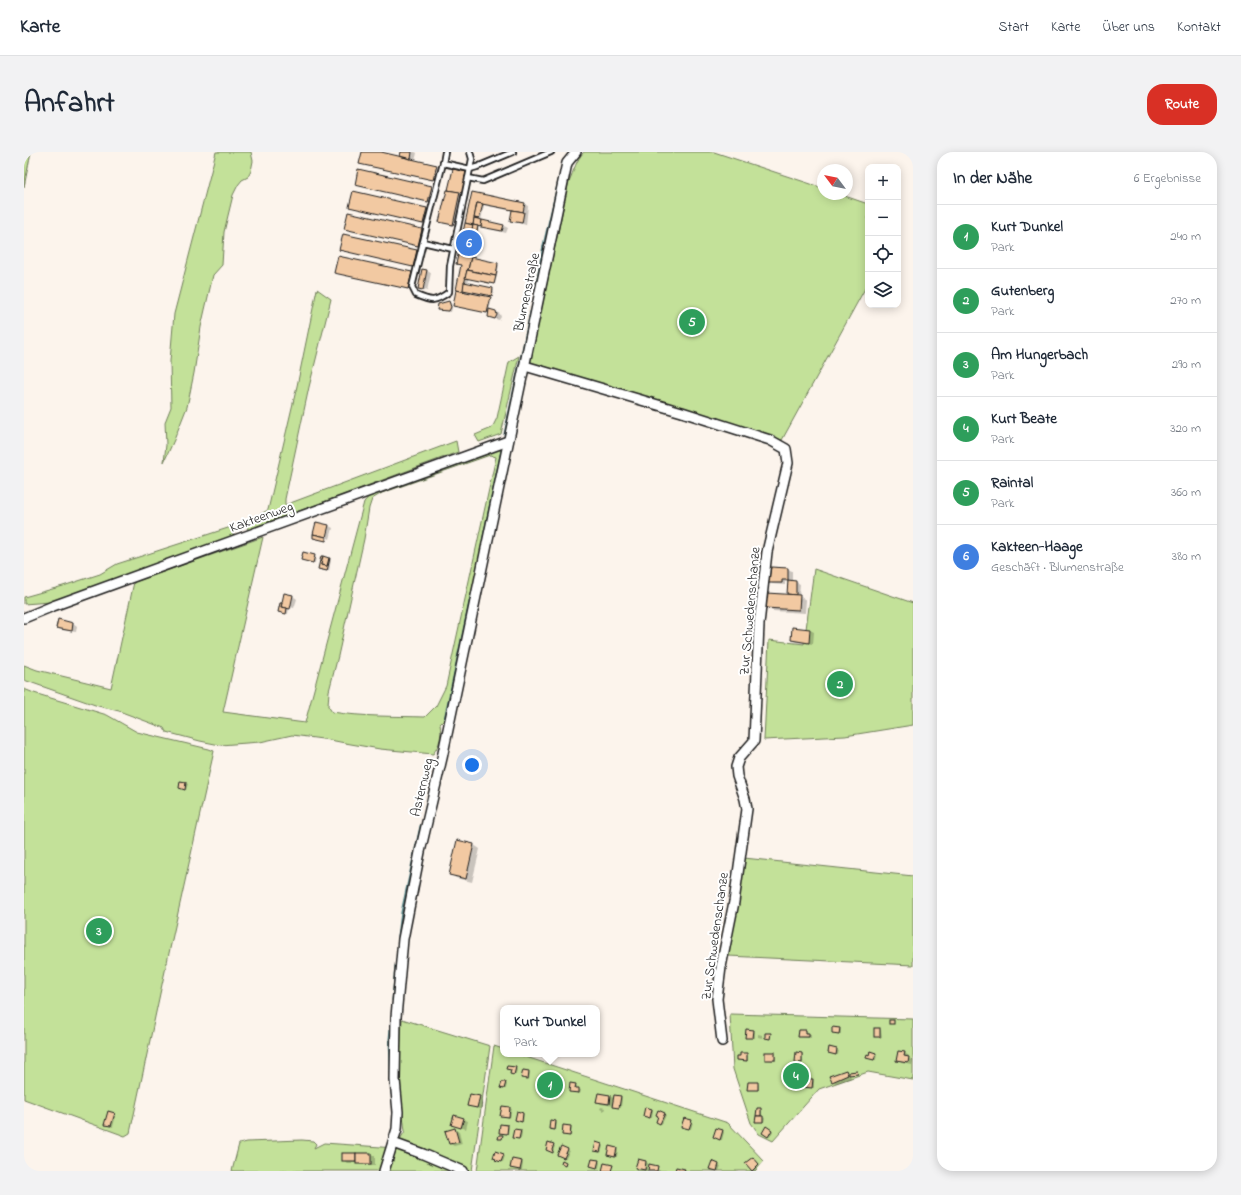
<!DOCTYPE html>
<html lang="de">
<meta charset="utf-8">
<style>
body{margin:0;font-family:"Indie Flower",sans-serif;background:#f2f2f3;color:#1f2937}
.controls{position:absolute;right:12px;top:12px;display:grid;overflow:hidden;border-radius:8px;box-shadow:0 2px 10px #0003}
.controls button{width:36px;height:36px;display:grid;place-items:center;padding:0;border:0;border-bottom:1px solid #e0e1e3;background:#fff;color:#1f2937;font:20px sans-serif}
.compass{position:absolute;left:793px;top:12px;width:36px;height:36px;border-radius:50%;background:#fff;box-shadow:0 2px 10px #0003;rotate:302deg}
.you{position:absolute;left:448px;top:613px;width:14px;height:14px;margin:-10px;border:3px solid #fff;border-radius:50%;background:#1a73e8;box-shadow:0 0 0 6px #1a73e833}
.badge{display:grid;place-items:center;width:26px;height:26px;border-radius:50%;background:#d93025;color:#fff;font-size:13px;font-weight:700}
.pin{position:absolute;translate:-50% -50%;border:2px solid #fff;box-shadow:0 1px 4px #0006}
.popup{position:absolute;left:476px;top:853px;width:100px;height:52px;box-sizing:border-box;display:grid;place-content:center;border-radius:8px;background:#fff;filter:drop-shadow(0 1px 3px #0005);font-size:13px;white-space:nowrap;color:#747a83}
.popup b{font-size:15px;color:#1f2937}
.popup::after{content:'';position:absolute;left:50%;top:100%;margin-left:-8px;border:8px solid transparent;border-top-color:#fff}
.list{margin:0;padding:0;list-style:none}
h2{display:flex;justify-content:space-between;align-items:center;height:52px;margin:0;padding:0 16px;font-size:17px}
h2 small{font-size:13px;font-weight:400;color:#747a83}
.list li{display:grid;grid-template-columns:26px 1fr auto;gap:12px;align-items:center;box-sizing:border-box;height:64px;padding:0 16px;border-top:1px solid #e0e1e3}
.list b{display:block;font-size:15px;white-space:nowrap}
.list p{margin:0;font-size:13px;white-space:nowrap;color:#747a83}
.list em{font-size:13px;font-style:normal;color:#747a83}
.icon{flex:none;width:22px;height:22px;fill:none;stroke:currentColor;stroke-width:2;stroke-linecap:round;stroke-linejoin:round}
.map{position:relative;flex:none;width:889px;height:1019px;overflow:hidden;border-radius:16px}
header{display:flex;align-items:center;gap:24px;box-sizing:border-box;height:56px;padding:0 20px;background:#fff;border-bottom:1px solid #e0e1e3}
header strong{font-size:19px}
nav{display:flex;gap:22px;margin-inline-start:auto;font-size:14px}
.intro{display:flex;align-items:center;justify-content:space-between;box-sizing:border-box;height:96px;padding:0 24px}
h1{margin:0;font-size:28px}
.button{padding:10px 18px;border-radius:16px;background:#d93025;color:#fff;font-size:14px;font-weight:700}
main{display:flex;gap:24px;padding:0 24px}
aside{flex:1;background:#fff;border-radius:16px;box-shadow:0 2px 10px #0003}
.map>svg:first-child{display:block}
.green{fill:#c3e199;stroke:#707e5a;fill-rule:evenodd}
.shadow{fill:#0003}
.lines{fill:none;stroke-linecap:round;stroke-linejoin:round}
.stream{stroke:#5c8d91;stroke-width:3}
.building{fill:#f2c9a2;stroke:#1c1c1c}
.service-casing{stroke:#1c1c1c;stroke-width:8}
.minor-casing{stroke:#1c1c1c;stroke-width:12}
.service{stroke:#fff;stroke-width:4.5}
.minor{stroke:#fff;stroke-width:9}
.labels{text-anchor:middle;stroke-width:4;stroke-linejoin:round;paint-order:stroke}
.street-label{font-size:14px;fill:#1c1c1c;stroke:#fff}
</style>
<header>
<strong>Karte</strong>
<nav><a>Start</a><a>Karte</a><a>Über uns</a><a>Kontakt</a></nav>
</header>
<div class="intro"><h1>Anfahrt</h1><a class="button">Route</a></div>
<main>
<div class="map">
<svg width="889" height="1019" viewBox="0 0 889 1019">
<rect width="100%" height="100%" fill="#fcf4ec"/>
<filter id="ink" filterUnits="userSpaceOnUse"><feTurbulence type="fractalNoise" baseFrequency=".025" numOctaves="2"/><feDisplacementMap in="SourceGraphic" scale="8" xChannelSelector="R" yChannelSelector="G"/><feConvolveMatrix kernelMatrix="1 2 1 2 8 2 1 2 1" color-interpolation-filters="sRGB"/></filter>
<g filter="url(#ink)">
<!-- green -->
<g class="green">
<polygon points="0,0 7,0 0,35"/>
<polygon points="192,0 227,0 229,9 227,19 224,25 218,28 214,33 209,43 200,80 198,113 189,123 177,175 170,221 163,255 150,288 140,310 142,293 141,270 147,255 146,209 150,162"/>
<path d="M 560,0 L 690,0 L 799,36 L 799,42 L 815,42 L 844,52 L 844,131 L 758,288 L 506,210 L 545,29 C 550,19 552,8 560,0 Z"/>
<polygon points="293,137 307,147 285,235 261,347 261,353 432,289 434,300 224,378 222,370 244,358 273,234"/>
<polygon points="495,204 477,282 455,290 451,283 468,276 473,266 485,210"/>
<path d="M 472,296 L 477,297 L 479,300 L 467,348 L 452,420 L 423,555 L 420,568 L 416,572 C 418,584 416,592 409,602 L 356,597 L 321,591 L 306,588 L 268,583 L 236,590 L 196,593 L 176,589 L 142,580 L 140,576 L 95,559 L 74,554 L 0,528 L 0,513 L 13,518 L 87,536 L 110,430 L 239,385 L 199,560 L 281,571 L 340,350 L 347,342 ZM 466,303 L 472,305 L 422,534 L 412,554 L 401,565 C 369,564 339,565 308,560 L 304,554 L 305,539 L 314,504 L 340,387 L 345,356 L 348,347 L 358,341 Z"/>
<polygon points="207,375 210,385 117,419 26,450 0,452 0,445 39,434 76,422 93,412"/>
<polygon points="790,417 889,451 889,573 821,584 740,588 745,488 780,492"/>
<polygon points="0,537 10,541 83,563 113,580 185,597 190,599 137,837 106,981 101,984 0,947"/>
<polygon points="720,706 889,724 889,813 704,804"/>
<polygon points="706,862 889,867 889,928 844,920 795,937 749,989 735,982 727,971 709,917"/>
<polygon points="378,867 466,894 448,1019 208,1019 215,992 223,990 278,988 289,989 292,992 290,996 300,991 371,996 381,979 375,932"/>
<polygon points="470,894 479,897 479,902 493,902 704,971 740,1009 731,1019 453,1019"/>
</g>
<!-- shadow -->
<g class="shadow">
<polygon points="339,0 352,0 382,6 377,4 378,0 391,0 393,1 391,9 414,14 411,28 338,12"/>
<polygon points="430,18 442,21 446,23 442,42 438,41 431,73 418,71"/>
<polygon points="333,33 408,35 409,36 406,50"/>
<polygon points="449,41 500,52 504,54 502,73 491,70 487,68 489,59 460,53 457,69 480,74 484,76 482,81 455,74 448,107 475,113 471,132 445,127 444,132 470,138 469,144 443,139 443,141 468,147 465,158 472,160 476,162 477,165 475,168 465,165 465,161 430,153 438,114 433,112"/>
<polygon points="326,55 402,56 404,57 401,72"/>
<polygon points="321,77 398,78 399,79 396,94"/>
<polygon points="316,98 393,99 394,100 391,115"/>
<polygon points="403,119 407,121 403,139 395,136"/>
<polygon points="313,121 387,121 389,122 385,137"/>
<polygon points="425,150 427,151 428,156 427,160 416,158"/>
<polygon points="305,374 309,376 306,387 304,386 303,389 291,386"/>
<polygon points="290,404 292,405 291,411 280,408"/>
<polygon points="306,407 307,408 305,419 296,417"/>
<polygon points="748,416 764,417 768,419 768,429 772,430 776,432 775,444 782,448 781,461 749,459 742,456 764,444 765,430 761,430 761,433 749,432 745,430"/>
<polygon points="269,444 273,447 270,456 261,454 261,457 265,457 264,462 257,460"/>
<polygon points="35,469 49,471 53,474 52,480 37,478 33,475"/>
<polygon points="769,476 786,478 790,480 789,492 772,490 768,488"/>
<polygon points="157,630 164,632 162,638 157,637"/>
<polygon points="434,689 450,693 456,697 448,730 432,726 426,722"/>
<polygon points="816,877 817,878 817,882 809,881"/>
<polygon points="856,877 857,878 858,885 853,885 851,884"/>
<polygon points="730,879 731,880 731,886 724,886"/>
<polygon points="776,879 784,880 784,882 787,883 787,886 777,885"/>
<polygon points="734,882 738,883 738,886 734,885"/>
<polygon points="806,896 815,899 814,903 805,901"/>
<polygon points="751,901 752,902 752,909 742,908"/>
<polygon points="851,901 853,902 852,908 845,906 846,904"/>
<polygon points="881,901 885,904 884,906 889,908 888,913 878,911 874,908"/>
<polygon points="722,902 724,903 724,909 714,908"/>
<polygon points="778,902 779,902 779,911 774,911 772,910"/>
<polygon points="491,916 493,917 492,923 487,922 488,918"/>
<polygon points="821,919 826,922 833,920 835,922 826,923 827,926 812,931 808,929"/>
<polygon points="505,920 506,921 505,928 498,926"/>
<polygon points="788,928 790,929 790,936 780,935"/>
<polygon points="537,930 539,931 537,938 530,936"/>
<polygon points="479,931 483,932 482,937 479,936"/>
<polygon points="733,931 735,932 735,938 724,937"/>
<polygon points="551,933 553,934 553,937 557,938 556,942 546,939"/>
<polygon points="586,944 591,947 597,945 598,946 597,956 591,955 590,954 577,952 573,949"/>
<polygon points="455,945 459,948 457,958 445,953"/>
<polygon points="479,955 488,957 486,966 478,964"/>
<polygon points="577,955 581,956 580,959 576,957"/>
<polygon points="628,957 629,958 628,966 622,965"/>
<polygon points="736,957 738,958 738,965 741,966 740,970 734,970"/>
<polygon points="635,959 642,963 638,972 633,969"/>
<polygon points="91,962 92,963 89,975 83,973"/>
<polygon points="499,962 500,962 499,970 492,968"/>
<polygon points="431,964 444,969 442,977 433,974"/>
<polygon points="660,967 669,970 667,977 660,975"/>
<polygon points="531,970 533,971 532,978 526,977"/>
<polygon points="484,974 485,975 484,982 478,981"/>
<polygon points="547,975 548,976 547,984 541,983"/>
<polygon points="742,976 749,979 746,985 740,981"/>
<polygon points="431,978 435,980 438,992 430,994 426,992"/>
<polygon points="496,979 498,980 497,987 491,986"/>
<polygon points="699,979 700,980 698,988 692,986"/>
<polygon points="529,993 531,994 529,1000 525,999"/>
<polygon points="577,993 579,994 577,1001 572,999"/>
<polygon points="537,995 546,999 542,1006 534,1003"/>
<polygon points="593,997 594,998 593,1005 585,1003"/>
<polygon points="347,1002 351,1004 351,1013 337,1013 333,1011 323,1011 319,1008"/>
<polygon points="479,1003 481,1004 479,1010 474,1008"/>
<polygon points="730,1007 736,1013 730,1019 728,1018"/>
<polygon points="614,1008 624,1011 623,1018 614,1016"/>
<polygon points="574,1009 576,1010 575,1016 569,1015"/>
<polygon points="498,1010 499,1011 498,1018 489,1017"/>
<polygon points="689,1010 697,1014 695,1019 688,1017"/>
</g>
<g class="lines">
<!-- stream -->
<g class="stream">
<polyline points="512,137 520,93 535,29"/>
<polyline points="481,282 507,160"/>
<polyline points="459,389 478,298"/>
<polyline points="421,567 447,445"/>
<polyline points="375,784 378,760 397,674"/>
<polyline points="369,848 372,814"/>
<polyline points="368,866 366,887 368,942"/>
</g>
</g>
<!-- building -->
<g class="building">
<polygon points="338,0 357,0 413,13 409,28 335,12"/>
<polygon points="377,0 388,0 387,7 376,4"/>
<polygon points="334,17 408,34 404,50 331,33"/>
<polygon points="429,17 443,20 438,41 424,38"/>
<polygon points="423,38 436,40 429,73 415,70"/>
<polygon points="329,39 403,56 399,72 325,55"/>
<polygon points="448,40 501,51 499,60 453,51 449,73 441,71"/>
<polygon points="453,51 459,52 455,67 450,66"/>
<polygon points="488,58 500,60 498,71 486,69"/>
<polygon points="324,60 398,77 394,94 320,77"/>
<polygon points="450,66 458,68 457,75 449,73"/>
<polygon points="458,68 480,73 478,79 457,75"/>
<polygon points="441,71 449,73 442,104 434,103"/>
<polygon points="449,73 454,74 447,105 442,104"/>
<polygon points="319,82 393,98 389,115 315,98"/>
<polygon points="434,103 447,105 444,118 443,118 439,139 432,138 437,113 432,112"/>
<polygon points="314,104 388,120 384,137 310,121"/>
<polygon points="447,105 474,111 472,124 444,118"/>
<polygon points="398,117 403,118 399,138 394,137"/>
<polygon points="443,118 472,124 470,132 441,126"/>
<polygon points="440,130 469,136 468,144 439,138"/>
<polygon points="432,138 467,145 463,161 429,154"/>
<polygon points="425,149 427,155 425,159 413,158 414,152"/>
<polygon points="465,157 472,159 473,163 471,167 464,165"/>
<polygon points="292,370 305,373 302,385 289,382"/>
<polygon points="289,382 302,385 302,389 289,386"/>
<polygon points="279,400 291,403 289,411 277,408"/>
<polygon points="297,404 299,404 297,413 303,414 305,406 306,406 303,419 294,417"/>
<polygon points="299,404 305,406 303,414 297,413"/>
<polygon points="747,415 764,416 764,428 758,428 758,431 744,431"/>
<polygon points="764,428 772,429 772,443 763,442"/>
<polygon points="260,441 269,443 266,457 257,455"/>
<polygon points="742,441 776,443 775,458 741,456"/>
<polygon points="256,451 258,451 257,455 263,456 262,462 254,460"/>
<polygon points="34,467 49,471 48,479 32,476"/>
<polygon points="768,475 786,477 785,491 767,488"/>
<polygon points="156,629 162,630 161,638 155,636"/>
<polygon points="433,688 450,692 442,727 425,723"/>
<rect x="865" y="868" width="5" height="4"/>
<polygon points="808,875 816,876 815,882 808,881"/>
<rect x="850" y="876" width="6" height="9"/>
<polygon points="722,877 730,878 729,886 721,886"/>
<polygon points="775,878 782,878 782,881 785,881 785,885 774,885"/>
<polygon points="741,881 747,881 746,887 741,886"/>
<polygon points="805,895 813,897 812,903 804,901"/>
<polygon points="846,899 852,901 850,908 842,906 843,902 845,903"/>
<polygon points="874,899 881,900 880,904 885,905 884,911 872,909"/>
<rect x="741" y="900" width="10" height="8"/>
<polygon points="772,900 778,901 778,911 771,910"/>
<polygon points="716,901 723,901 723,909 713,908 713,904 716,904"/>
<polygon points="483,914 492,915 490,923 486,922 487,918 482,917"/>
<polygon points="499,918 505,919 504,927 497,926"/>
<polygon points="822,918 824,923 808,930 805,924"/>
<polygon points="833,919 834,922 825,923 825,920"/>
<polygon points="530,927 538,929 536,938 529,937"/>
<polygon points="779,927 789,927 788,936 779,935"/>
<polygon points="478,930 482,930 480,937 476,936"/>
<polygon points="724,930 734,930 734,938 723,938"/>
<polygon points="546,931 552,932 551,936 555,936 555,941 545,940"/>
<polygon points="574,941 586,943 585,952 572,950"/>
<polygon points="446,942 456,944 453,956 443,954"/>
<polygon points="590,943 597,944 595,956 588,955"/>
<polygon points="478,954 486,955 485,965 476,964"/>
<polygon points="621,955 628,957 626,966 619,964"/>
<polygon points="733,956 737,956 737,964 732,964"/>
<polygon points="634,958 641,961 636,972 632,970 634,964 632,963"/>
<polygon points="84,959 91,961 87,974 80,973"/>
<polygon points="493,959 499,961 498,970 491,968"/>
<polygon points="430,963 440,966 437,976 427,973"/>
<polygon points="732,964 739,964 739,970 731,970"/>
<polygon points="660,966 668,968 665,977 657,975"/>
<polygon points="526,968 532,969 531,978 525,977"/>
<polygon points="476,972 484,973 483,982 475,981"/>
<polygon points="539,973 547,974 546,984 538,983"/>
<polygon points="742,974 748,978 744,985 738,981"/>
<polygon points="431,976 435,990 425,992 421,979"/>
<polygon points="692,976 699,978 696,988 689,985"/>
<polygon points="490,977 497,978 495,987 488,986"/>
<polygon points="475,983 479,983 478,987 474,987"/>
<polygon points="524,990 530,992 528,998 529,999 529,1001 522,998"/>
<polygon points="572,990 578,992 576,1000 570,999"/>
<polygon points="537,994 544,997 540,1006 533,1003"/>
<polygon points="585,994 593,996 591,1005 583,1003"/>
<polygon points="471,999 480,1002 477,1010 471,1008 472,1007 469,1006"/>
<rect x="318" y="1001" width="14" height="8"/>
<rect x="332" y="1001" width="15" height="11"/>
<polygon points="729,1005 735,1012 728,1019 721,1011"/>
<polygon points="488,1007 498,1009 496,1018 486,1016"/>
<polygon points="568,1007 575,1008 573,1016 566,1014"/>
<polygon points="614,1007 622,1009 621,1018 611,1016"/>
<polygon points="538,1008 542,1010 541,1013 537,1011"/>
<polygon points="688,1009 695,1012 693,1019 685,1017"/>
<polygon points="580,1011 589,1013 587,1019 578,1019"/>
<polygon points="625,1012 634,1014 633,1019 624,1019"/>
<polygon points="652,1015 661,1017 660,1019 651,1019"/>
</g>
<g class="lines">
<!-- service casing -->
<g class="service-casing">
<g id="service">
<polyline points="419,11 421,0"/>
<polyline points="444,26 459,29 527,0"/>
<polyline points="399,90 419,11 446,17 453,15 489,0"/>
<path d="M 429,97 L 399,90 L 388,135 L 392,143 C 408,150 411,150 425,140 L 426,114 L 448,7 L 446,0"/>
</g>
</g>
<!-- minor casing -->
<g class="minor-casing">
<g id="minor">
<polyline points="501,214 658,260 746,288 762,297 764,311 743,400 735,472 730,589 715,606 712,615 713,624 721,647 723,657 710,750 697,815 693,847 698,889"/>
<polyline points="0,466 29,454 484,289"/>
<polyline points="369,991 399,1002 439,1019"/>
<polyline points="360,1019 373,977 374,960 371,928 372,865 379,787 396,700 418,606 543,11 552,0"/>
</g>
</g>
<!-- service -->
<use href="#service" class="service"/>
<!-- minor -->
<use href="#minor" class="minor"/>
</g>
</g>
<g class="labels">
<!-- street labels -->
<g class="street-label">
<text transform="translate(502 140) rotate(-78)" y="5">Blumenstraße</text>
<text transform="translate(237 364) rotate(-20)" y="5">Kakteenweg</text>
<text transform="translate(725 459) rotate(-85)" y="5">Zur Schwedenschanze</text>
<text transform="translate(397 635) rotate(-77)" y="5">Asternweg</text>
<text transform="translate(690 784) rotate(-82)" y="5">Zur Schwedenschanze</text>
</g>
</g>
</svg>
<div class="controls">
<button>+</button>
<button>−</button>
<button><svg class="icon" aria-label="locate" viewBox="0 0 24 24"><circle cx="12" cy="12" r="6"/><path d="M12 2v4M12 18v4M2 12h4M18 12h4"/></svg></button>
<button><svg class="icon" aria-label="layers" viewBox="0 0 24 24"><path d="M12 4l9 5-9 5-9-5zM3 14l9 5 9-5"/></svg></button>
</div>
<svg class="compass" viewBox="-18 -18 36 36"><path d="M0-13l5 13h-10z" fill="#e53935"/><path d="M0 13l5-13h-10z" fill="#747a83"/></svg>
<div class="you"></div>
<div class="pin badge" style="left:526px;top:933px;background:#2e9e5b">1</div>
<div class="popup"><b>Kurt Dunkel</b>Park</div>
<div class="pin badge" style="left:816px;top:532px;background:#2e9e5b">2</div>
<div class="pin badge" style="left:75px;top:779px;background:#2e9e5b">3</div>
<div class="pin badge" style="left:772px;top:924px;background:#2e9e5b">4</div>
<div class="pin badge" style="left:668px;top:170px;background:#2e9e5b">5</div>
<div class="pin badge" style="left:445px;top:91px;background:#3f7fe0">6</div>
</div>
<aside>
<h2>In der Nähe<small>6 Ergebnisse</small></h2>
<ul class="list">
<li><span class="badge" style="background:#2e9e5b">1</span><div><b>Kurt Dunkel</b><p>Park</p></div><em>240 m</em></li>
<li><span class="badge" style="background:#2e9e5b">2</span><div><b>Gutenberg</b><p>Park</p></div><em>270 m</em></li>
<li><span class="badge" style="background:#2e9e5b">3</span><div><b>Am Hungerbach</b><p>Park</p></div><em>290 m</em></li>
<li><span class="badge" style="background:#2e9e5b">4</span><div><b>Kurt Beate</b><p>Park</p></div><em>320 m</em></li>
<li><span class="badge" style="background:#2e9e5b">5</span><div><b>Raintal</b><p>Park</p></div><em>360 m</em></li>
<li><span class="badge" style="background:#3f7fe0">6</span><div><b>Kakteen-Haage</b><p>Geschäft · Blumenstraße</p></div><em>380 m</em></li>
</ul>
</aside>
</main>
